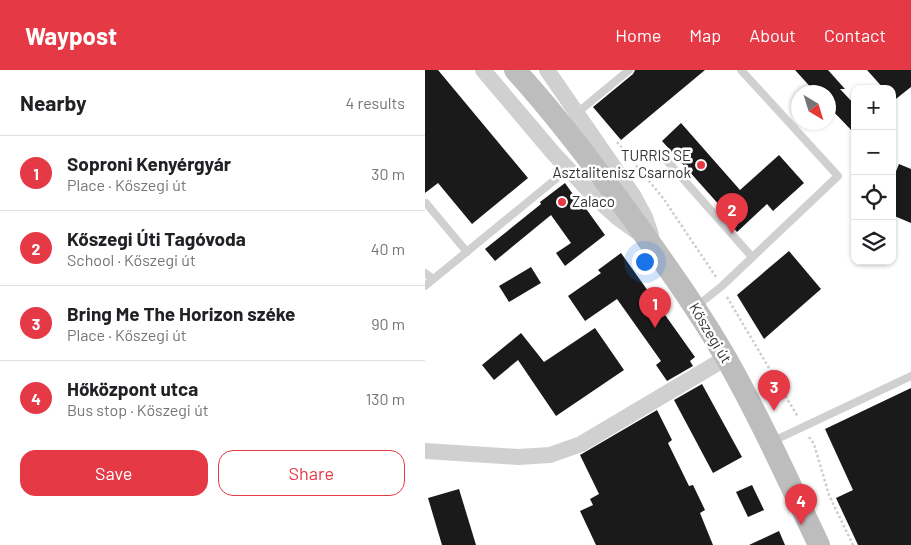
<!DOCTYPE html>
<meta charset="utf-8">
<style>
body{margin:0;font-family:Barlow,sans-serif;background:#f6f6f6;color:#202124}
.controls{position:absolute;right:15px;top:15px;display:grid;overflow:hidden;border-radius:10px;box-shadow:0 1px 4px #0004}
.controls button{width:45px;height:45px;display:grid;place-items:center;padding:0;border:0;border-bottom:1px solid #e0e0e0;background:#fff;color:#202124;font:25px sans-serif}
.compass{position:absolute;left:366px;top:15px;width:45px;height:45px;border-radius:50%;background:#fff;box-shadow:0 1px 4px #0004;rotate:142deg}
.you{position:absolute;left:219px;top:191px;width:18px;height:18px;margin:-12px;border:4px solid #fff;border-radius:50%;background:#1a73e8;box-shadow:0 0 0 8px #1a73e833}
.badge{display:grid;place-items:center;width:32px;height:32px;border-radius:50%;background:#e63946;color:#fff;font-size:16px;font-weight:700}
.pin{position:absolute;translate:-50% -41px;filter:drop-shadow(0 1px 2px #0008)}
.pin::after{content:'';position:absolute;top:26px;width:18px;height:15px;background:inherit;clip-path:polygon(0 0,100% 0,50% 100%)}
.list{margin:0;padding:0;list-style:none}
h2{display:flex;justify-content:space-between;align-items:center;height:65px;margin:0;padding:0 20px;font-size:21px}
h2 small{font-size:16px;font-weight:400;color:#757577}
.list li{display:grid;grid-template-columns:32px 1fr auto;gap:15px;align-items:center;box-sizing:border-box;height:75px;padding:0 20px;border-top:1px solid #e0e0e0}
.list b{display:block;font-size:19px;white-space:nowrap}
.list p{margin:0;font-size:16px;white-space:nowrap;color:#757577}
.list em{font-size:16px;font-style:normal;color:#757577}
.actions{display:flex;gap:10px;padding:15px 20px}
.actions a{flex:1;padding:11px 0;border:1px solid #e63946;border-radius:15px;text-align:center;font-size:18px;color:#e63946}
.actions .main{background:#e63946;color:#fff}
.icon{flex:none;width:28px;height:28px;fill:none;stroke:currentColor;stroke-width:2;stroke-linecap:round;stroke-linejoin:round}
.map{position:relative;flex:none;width:486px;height:475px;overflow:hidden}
header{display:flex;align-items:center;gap:30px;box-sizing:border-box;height:70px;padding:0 25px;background:#e63946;color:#fff}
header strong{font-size:24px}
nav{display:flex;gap:28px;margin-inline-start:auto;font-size:18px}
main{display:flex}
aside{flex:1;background:#fff}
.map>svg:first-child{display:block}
.building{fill:#1a1a1a}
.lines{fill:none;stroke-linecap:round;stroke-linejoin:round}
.path{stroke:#cdcdcd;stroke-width:2.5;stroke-dasharray:2.5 2.5;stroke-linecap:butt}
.service{stroke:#d0d0d0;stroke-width:8}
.minor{stroke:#d0d0d0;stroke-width:16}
.secondary{stroke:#bdbdbd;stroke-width:22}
.poi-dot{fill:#e63946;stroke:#fff;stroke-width:2}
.labels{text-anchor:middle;stroke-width:5;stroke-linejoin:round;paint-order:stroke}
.poi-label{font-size:15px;fill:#333;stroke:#fff;text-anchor:end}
.street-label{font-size:15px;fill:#333;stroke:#fff}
</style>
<header>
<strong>Waypost</strong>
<nav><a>Home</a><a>Map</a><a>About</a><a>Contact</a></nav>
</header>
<main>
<aside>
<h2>Nearby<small>4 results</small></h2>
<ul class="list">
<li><span class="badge">1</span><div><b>Soproni Kenyérgyár</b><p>Place · Kőszegi út</p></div><em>30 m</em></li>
<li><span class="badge">2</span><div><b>Kőszegi Úti Tagóvoda</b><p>School · Kőszegi út</p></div><em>40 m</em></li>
<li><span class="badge">3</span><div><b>Bring Me The Horizon széke</b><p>Place · Kőszegi út</p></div><em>90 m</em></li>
<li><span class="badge">4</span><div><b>Hőközpont utca</b><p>Bus stop · Kőszegi út</p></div><em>130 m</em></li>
</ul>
<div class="actions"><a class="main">Save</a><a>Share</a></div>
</aside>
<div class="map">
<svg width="486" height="475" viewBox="0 0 486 475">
<rect width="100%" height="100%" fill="#fff"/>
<!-- building -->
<g class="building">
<polygon points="0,0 13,0 103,108 47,154 13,113 0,123"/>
<polygon points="210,0 280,0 196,70 168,37 208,4"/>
<polygon points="370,0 403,0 420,19 415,19 430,35 430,64 404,37 404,22 390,22"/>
<polygon points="442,0 486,0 486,17 467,32 467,19 459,19"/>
<polygon points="256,53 315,120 354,85 379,113 348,141 342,134 312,162 293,140 296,137 237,71"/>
<polygon points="474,94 486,99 486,153 467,145 467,111"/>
<polygon points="140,113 152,130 154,129 180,165 140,196 131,183 146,173 126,145 70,191 60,179 116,134 115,132"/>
<polygon points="364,181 396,219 339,269 312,225"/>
<polygon points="196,183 270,287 265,291 268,296 242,311 231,295 236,291 192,229 160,251 143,226 176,203 173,200"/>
<polygon points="106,197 116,213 84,232 74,216"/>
<polygon points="170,258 199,300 131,346 93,290 69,310 57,295 96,263 119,292"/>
<polygon points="277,314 317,387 288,403 249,330"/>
<polygon points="486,318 486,475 433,475 411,428 428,420 400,359"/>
<polygon points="232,340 247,370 243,373 264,416 268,415 280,440 275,443 288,475 171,475 155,441 168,435 165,429 174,424 155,385"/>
<polygon points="327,415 339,440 323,447 311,422"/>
<polygon points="34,419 51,475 17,475 3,428"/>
<polygon points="354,461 360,475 324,475"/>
</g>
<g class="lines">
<!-- path -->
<g class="path">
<polyline points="192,72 238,128 291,207"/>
<polyline points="302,227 373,347"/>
<polyline points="384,367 389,374 404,425 428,475"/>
</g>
<!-- service -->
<g class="service">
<polyline points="152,43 204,0"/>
<polyline points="236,84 327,187"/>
<polyline points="1,133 42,182"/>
<polyline points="0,203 8,209"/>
<polyline points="0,216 143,99"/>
<polyline points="272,236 297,216 413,106 316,0"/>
<polyline points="346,372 486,306"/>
</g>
<!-- minor -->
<g class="minor">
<polyline points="58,0 129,84 170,127 193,148 211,161"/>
<polyline points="122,0 208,125 220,147 226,165"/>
<polyline points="0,381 93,387 125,385 156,374 301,288"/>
</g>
<!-- secondary -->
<path class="secondary" d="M 90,0 C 133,47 171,98 208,149 C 240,194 273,239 301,288 C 335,348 364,412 394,475"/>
</g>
<!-- markers -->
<g class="poi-dot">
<circle cx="276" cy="95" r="5"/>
<circle cx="137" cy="132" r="5"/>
</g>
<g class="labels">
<!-- poi labels -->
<g class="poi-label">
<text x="266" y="91">TURRIS SE<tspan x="266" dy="17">Asztalitenisz Csarnok</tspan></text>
<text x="147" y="137" text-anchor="start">Zalaco</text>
</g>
<!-- street labels -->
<g class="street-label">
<text transform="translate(285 263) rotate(59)" y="5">Kőszegi út</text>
</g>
</g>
</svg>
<div class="controls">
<button>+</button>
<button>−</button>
<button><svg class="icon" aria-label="locate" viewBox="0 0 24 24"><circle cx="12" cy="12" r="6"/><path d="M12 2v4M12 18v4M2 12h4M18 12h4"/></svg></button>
<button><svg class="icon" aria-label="layers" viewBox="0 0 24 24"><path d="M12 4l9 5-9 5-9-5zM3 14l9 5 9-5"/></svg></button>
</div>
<svg class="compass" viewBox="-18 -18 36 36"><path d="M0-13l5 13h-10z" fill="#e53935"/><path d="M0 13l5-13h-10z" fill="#757577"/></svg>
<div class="you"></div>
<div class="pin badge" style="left:230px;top:258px">1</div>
<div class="pin badge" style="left:307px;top:164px">2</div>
<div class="pin badge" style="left:349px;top:341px">3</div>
<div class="pin badge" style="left:376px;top:455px">4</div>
</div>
</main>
